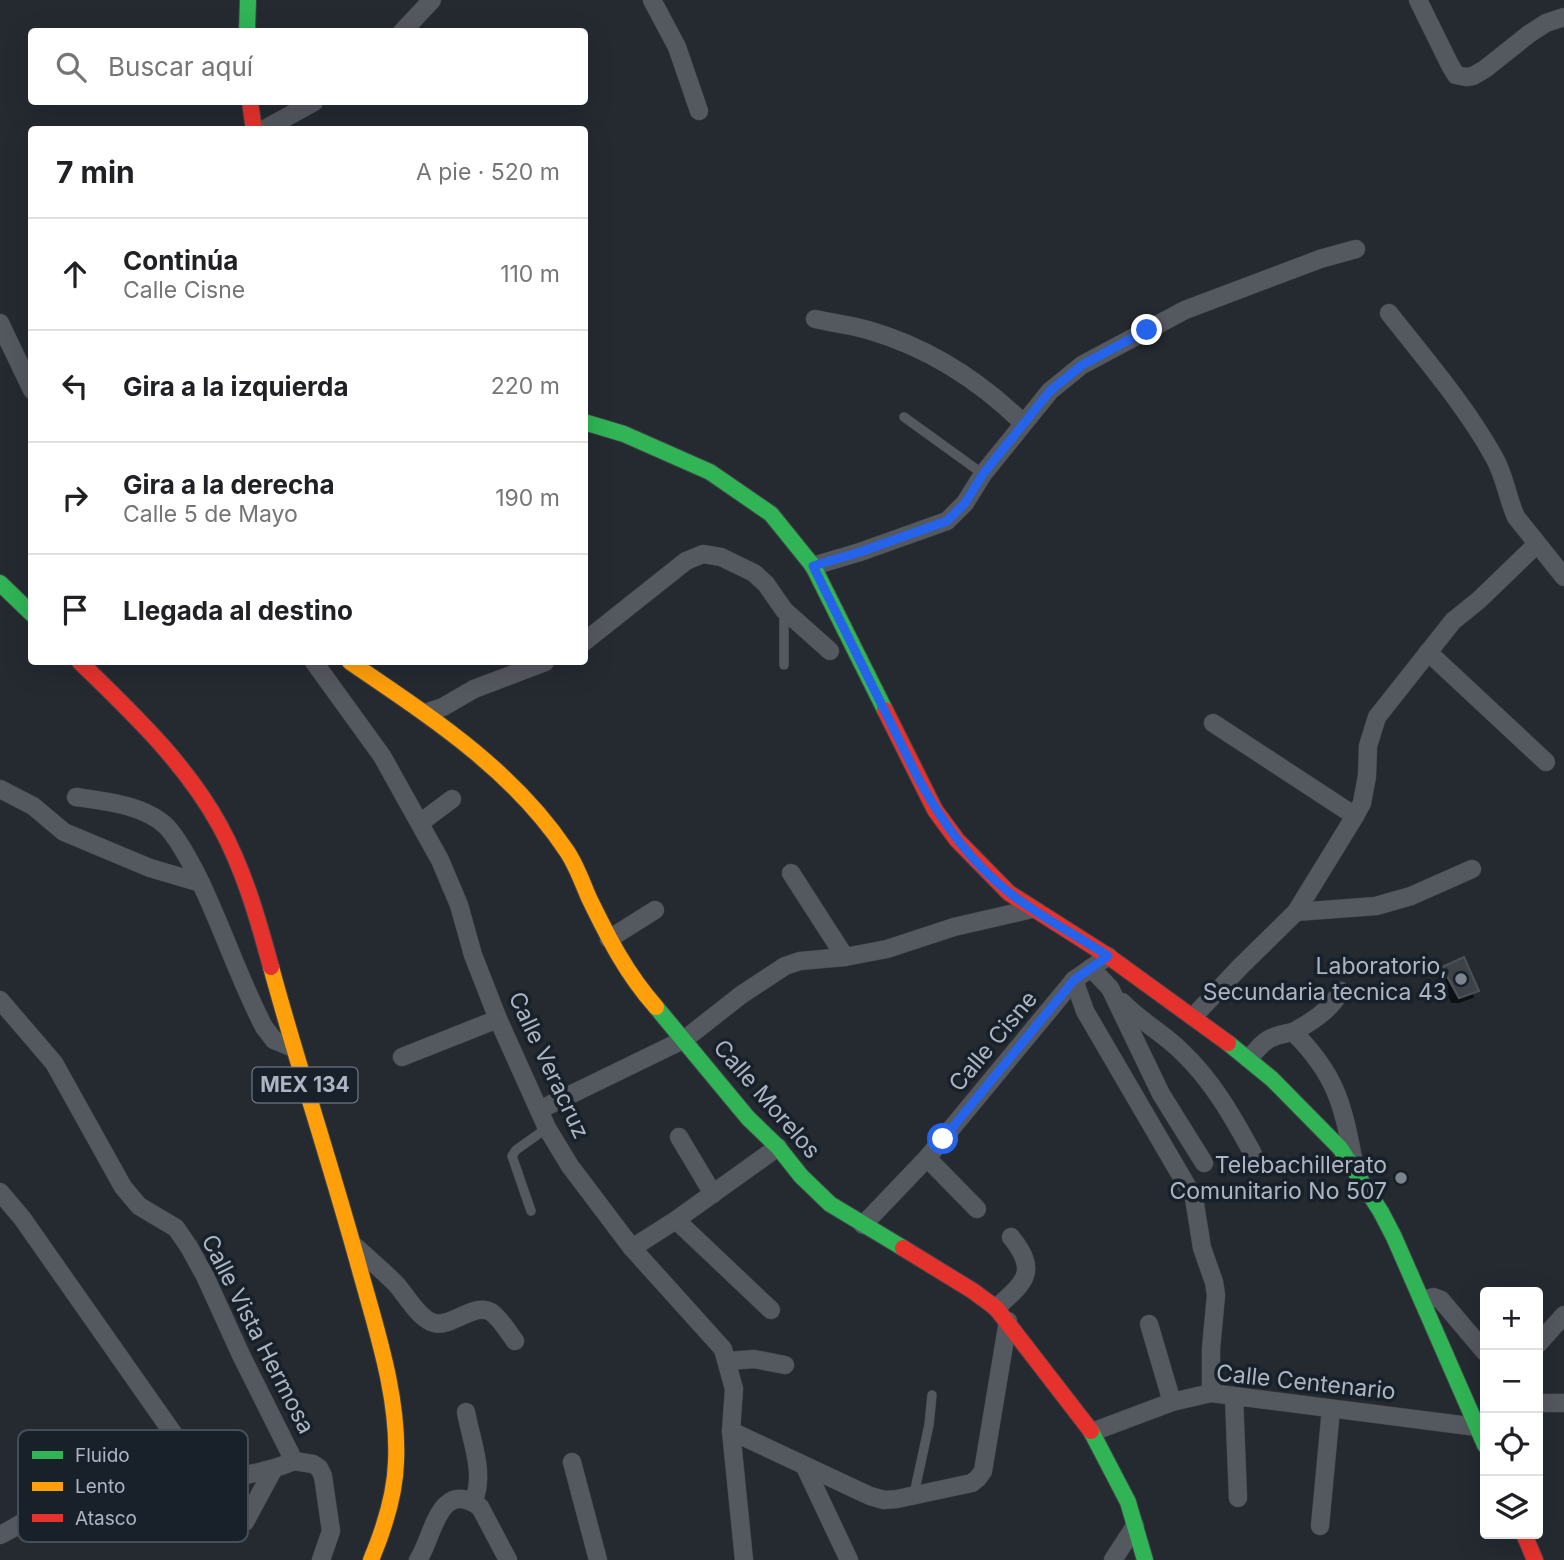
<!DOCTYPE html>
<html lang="es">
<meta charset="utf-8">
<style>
body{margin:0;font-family:Inter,sans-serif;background:#f2f2f2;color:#202124}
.controls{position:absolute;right:21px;bottom:21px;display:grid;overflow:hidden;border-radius:7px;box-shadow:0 7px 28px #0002}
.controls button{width:63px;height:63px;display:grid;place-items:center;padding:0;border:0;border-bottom:2px solid #e0e0e0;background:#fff;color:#202124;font:35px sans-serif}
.stop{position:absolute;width:21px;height:21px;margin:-16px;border:5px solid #2563eb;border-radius:50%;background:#fff}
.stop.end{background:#2563eb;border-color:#fff;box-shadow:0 2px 7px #0008}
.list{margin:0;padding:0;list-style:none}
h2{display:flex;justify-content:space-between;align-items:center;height:91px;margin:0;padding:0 28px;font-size:30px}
h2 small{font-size:23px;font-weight:400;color:#757577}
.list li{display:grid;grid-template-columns:46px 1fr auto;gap:21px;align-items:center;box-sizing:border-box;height:112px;padding:0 28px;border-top:2px solid #e0e0e0}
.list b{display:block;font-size:26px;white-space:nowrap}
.list p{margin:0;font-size:23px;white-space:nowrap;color:#757577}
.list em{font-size:23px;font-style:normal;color:#757577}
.icon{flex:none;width:38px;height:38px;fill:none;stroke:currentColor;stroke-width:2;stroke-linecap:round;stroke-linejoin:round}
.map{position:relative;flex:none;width:1564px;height:1560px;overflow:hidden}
.search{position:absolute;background:#fff;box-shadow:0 7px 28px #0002;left:28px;top:28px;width:560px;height:77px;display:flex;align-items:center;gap:18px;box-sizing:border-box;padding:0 24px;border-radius:7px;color:#757577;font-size:26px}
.panel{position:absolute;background:#fff;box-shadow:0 7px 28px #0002;left:28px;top:126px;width:560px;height:539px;border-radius:7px}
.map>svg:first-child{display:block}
.building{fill:#3e4349;stroke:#4b5158;stroke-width:2;filter:url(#shadow)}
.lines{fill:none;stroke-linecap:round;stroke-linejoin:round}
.lane-casing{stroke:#404449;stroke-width:10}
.street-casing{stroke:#404449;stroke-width:19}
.fast-casing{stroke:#404449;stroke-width:18}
.slow-casing{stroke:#404449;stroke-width:18}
.jam-casing{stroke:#404449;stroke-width:18}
.lane{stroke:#54585f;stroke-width:9}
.street{stroke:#54585f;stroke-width:18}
.fast{stroke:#30b455;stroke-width:16}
.slow{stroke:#ff9f0a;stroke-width:16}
.jam{stroke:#e5322d;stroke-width:16}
.route{stroke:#2563eb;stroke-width:9}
.poi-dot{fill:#7c8490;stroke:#18202a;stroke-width:2.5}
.labels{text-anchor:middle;stroke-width:7;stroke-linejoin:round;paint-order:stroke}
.shield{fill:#18202a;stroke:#808895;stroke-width:2}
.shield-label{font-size:21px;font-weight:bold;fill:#acb5c3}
.poi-label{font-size:23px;fill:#acb5c3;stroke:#18202a;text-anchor:end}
.street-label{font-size:23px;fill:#acb5c3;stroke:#18202a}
.key{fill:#18202a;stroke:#444d58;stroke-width:2}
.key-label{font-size:19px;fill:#acb5c3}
</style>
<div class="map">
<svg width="1564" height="1560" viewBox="0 0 1564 1560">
<defs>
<filter id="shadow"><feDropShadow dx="-6" dy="6" stdDeviation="0" flood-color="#0009"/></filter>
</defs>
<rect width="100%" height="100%" fill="#242a30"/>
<!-- building -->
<polygon class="building" points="1464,957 1479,991 1459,998 1442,967"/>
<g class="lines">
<!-- lane casing -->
<g class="lane-casing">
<g id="lane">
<polyline points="904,417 983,474"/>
<polyline points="784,665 784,612"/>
<polyline points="531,1211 512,1156 516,1150 547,1128"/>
<polyline points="914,1494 929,1425 932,1395"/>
</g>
</g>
<!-- street casing -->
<g class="street-casing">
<g id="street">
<polyline points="652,0 677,47 699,111"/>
<polyline points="1418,0 1450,65 1456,75 1466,77 1473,76 1485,69 1529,34 1546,23 1564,17"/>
<polyline points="402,32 432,0"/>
<polyline points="263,130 314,102"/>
<path d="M 1389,313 C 1425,359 1465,405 1494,457 C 1505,476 1507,497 1516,517 L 1564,577"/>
<path d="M 815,319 C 833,323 851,325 868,330 C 927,347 979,380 1023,423"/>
<polyline points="0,323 32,390"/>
<polyline points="813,566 860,552 947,521 965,503 983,474 1050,391 1082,365 1185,310 1320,259 1356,249"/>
<polyline points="584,642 686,561 703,554 721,557 754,573 766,584 784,610 830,651"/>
<polyline points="1428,652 1546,762"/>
<polyline points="314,662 382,756 440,860 459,905 473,955 498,1019 547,1128 570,1166 632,1248 723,1349 734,1389 731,1431 744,1560"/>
<polyline points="425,713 443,707 474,689 545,662"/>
<polyline points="1213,723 1355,816"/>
<polyline points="0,789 33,806 64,832 150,868 201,883"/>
<path d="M 76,797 C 105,801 145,805 167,827 C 179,840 188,858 196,873 C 221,923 238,977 264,1027 L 274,1040 L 293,1048"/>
<polyline points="420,823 452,799"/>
<polyline points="791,873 845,957"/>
<polyline points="1296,912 1376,906 1411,896 1472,869"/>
<polyline points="609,939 655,910"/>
<polyline points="1091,968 1110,988 1161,1094 1204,1163"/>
<polyline points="1074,980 1085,1011 1194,1198 1202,1248 1214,1282 1216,1295 1211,1349 1211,1393"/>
<polyline points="0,1000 54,1063 123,1187 139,1206 176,1228 189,1247 205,1276 241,1355 294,1461"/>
<path d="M 1122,1002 C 1140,1021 1163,1033 1181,1051 C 1212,1080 1233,1117 1253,1154"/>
<polyline points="1193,1017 1240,967 1296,912 1355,816 1362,803 1367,776 1368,746 1377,717 1453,621 1479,600 1537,544"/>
<path d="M 1293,1032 C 1313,1021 1329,1011 1341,991"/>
<polyline points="402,1057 498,1019"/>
<path d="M 1249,1059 C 1264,1040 1269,1036 1293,1032 C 1336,1074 1343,1105 1354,1163"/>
<polyline points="539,1110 685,1039 741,995 785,966 800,961 845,957 887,949 954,927 1032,909"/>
<polyline points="679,1137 713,1194"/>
<polyline points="927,1158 977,1209"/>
<path d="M 0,1192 L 22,1218 L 182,1446 C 194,1457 206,1472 223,1476 C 239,1479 278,1468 294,1461"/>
<polyline points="676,1220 771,1310"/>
<polyline points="863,1225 927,1158 1074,980 1108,956"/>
<path d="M 356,1247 C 369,1259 383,1271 396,1284 C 406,1295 419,1319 434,1323 C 452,1328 473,1302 491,1312 C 500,1318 509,1333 515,1341"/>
<polyline points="632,1248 676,1220 778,1147"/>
<polyline points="1423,1300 1433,1297 1441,1300 1485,1352"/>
<path d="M 996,1308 C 1025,1282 1039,1272 1011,1237"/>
<polyline points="1149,1324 1172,1402"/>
<polyline points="1538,1344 1564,1315"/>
<polyline points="728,1361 754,1359 785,1365"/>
<polyline points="1234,1397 1238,1498"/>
<polyline points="1538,1403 1564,1403"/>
<path d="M 466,1412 C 471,1440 486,1475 473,1502"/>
<polyline points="731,1431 870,1496 884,1500 897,1499 972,1483 978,1478 983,1471 1008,1321"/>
<polyline points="1092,1432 1172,1402 1211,1393 1477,1427"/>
<polyline points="294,1461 313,1464 319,1468 323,1476 331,1531 321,1560"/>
<polyline points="572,1462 598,1560"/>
<polyline points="805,1467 849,1560"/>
<polyline points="245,1522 273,1470"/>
<polyline points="1320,1526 1331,1409"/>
<path d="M 0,1535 C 36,1518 65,1490 101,1472"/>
<path d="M 418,1560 C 433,1539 438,1477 480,1507 L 508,1560"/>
<polyline points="1113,1560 1135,1526"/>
</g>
</g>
<!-- fast casing -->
<g class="fast-casing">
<g id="fast">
<polyline points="247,32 248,0"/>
<polyline points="584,422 624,434 710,472 771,514 813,566 885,710"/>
<polyline points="0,583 32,614"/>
<polyline points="656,1007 748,1118 778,1147 801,1176 830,1204 903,1248"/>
<polyline points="1228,1043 1272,1079 1340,1148 1381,1212 1394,1237 1485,1445"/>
<polyline points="1091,1431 1128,1502 1145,1560"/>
</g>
</g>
<!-- slow casing -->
<g class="slow-casing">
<g id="slow">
<path d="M 350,662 C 429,716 512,769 566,850 C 576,864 582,882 589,898 C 609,939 626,973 656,1007"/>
<path d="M 271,967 C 299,1070 333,1171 361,1274 C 378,1335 399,1399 396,1462 C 395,1496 384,1529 371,1560"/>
</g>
</g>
<!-- jam casing -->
<g class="jam-casing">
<g id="jam">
<polyline points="250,102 254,130"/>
<path d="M 80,662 C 131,712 185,762 220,826 C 244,870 258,919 271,967"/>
<polyline points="885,710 935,810 957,840 1009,893 1108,956 1228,1043"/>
<polyline points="903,1248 973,1291 996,1308 1091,1431"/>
<polyline points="1524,1534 1535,1560"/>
</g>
</g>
<!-- lane -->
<use href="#lane" class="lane"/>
<!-- street -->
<use href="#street" class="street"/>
<!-- fast -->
<use href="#fast" class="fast"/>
<!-- slow -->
<use href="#slow" class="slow"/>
<!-- jam -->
<use href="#jam" class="jam"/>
</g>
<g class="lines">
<!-- route -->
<path class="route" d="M 943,1139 L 1074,980 L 1108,956 C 1076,935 1041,917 1011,894 C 971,863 941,821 917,776 L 813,566 L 860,552 L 947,521 L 965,503 L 983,474 L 1050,391 L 1082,365 L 1147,330"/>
</g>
<!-- markers -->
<g class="poi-dot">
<circle cx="1461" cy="979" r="7"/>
<circle cx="1401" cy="1178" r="7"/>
</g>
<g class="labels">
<!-- shield labels -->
<rect class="shield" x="252.5" y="1067.5" width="105" height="35" rx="5"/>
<g class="shield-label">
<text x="305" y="1092">MEX 134</text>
</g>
<!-- poi labels -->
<g class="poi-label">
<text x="1447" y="974">Laboratorio,<tspan x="1447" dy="26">Secundaria tecnica 43</tspan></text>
<text x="1387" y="1173">Telebachillerato<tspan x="1387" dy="26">Comunitario No 507</tspan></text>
</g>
<!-- street labels -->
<g class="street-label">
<text transform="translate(993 1041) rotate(-50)" y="8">Calle Cisne</text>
<text transform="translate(549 1065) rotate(65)" y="8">Calle Veracruz</text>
<text transform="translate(767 1099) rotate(49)" y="8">Calle Morelos</text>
<text transform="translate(258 1334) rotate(63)" y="8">Calle Vista Hermosa</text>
<text transform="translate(1306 1382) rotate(6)" y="8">Calle Centenario</text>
</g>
</g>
<!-- legend -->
<rect x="18" y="1430" width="230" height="112" rx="10" class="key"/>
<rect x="32" y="1451" width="31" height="8" fill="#30b455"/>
<rect x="32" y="1482" width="31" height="9" fill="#ff9f0a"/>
<rect x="32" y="1514" width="31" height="8" fill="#e5322d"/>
<g class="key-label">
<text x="75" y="1462">Fluido</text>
<text x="75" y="1493">Lento</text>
<text x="75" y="1525">Atasco</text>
</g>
</svg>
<div class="controls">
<button>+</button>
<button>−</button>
<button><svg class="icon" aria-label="locate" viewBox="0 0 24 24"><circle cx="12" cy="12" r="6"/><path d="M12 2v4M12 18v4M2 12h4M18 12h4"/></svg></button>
<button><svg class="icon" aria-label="layers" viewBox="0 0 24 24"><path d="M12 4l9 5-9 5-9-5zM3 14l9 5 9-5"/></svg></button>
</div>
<div class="stop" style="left:943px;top:1139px"></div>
<div class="stop end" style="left:1147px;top:330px"></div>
<div class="search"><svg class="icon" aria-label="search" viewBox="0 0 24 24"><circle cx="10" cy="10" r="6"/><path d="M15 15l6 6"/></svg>Buscar aquí</div>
<section class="panel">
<h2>7 min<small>A pie · 520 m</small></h2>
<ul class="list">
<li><svg class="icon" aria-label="ahead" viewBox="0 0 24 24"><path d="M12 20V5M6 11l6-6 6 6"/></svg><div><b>Continúa</b><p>Calle Cisne</p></div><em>110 m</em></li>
<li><svg class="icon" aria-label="left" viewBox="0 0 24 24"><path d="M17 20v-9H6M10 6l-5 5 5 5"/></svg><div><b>Gira a la izquierda</b></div><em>220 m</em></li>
<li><svg class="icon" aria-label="right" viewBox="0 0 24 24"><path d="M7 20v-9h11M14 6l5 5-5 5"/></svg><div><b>Gira a la derecha</b><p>Calle 5 de Mayo</p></div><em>190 m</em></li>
<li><svg class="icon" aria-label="arrive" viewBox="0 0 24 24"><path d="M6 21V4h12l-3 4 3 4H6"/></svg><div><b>Llegada al destino</b></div></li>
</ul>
</section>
</div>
